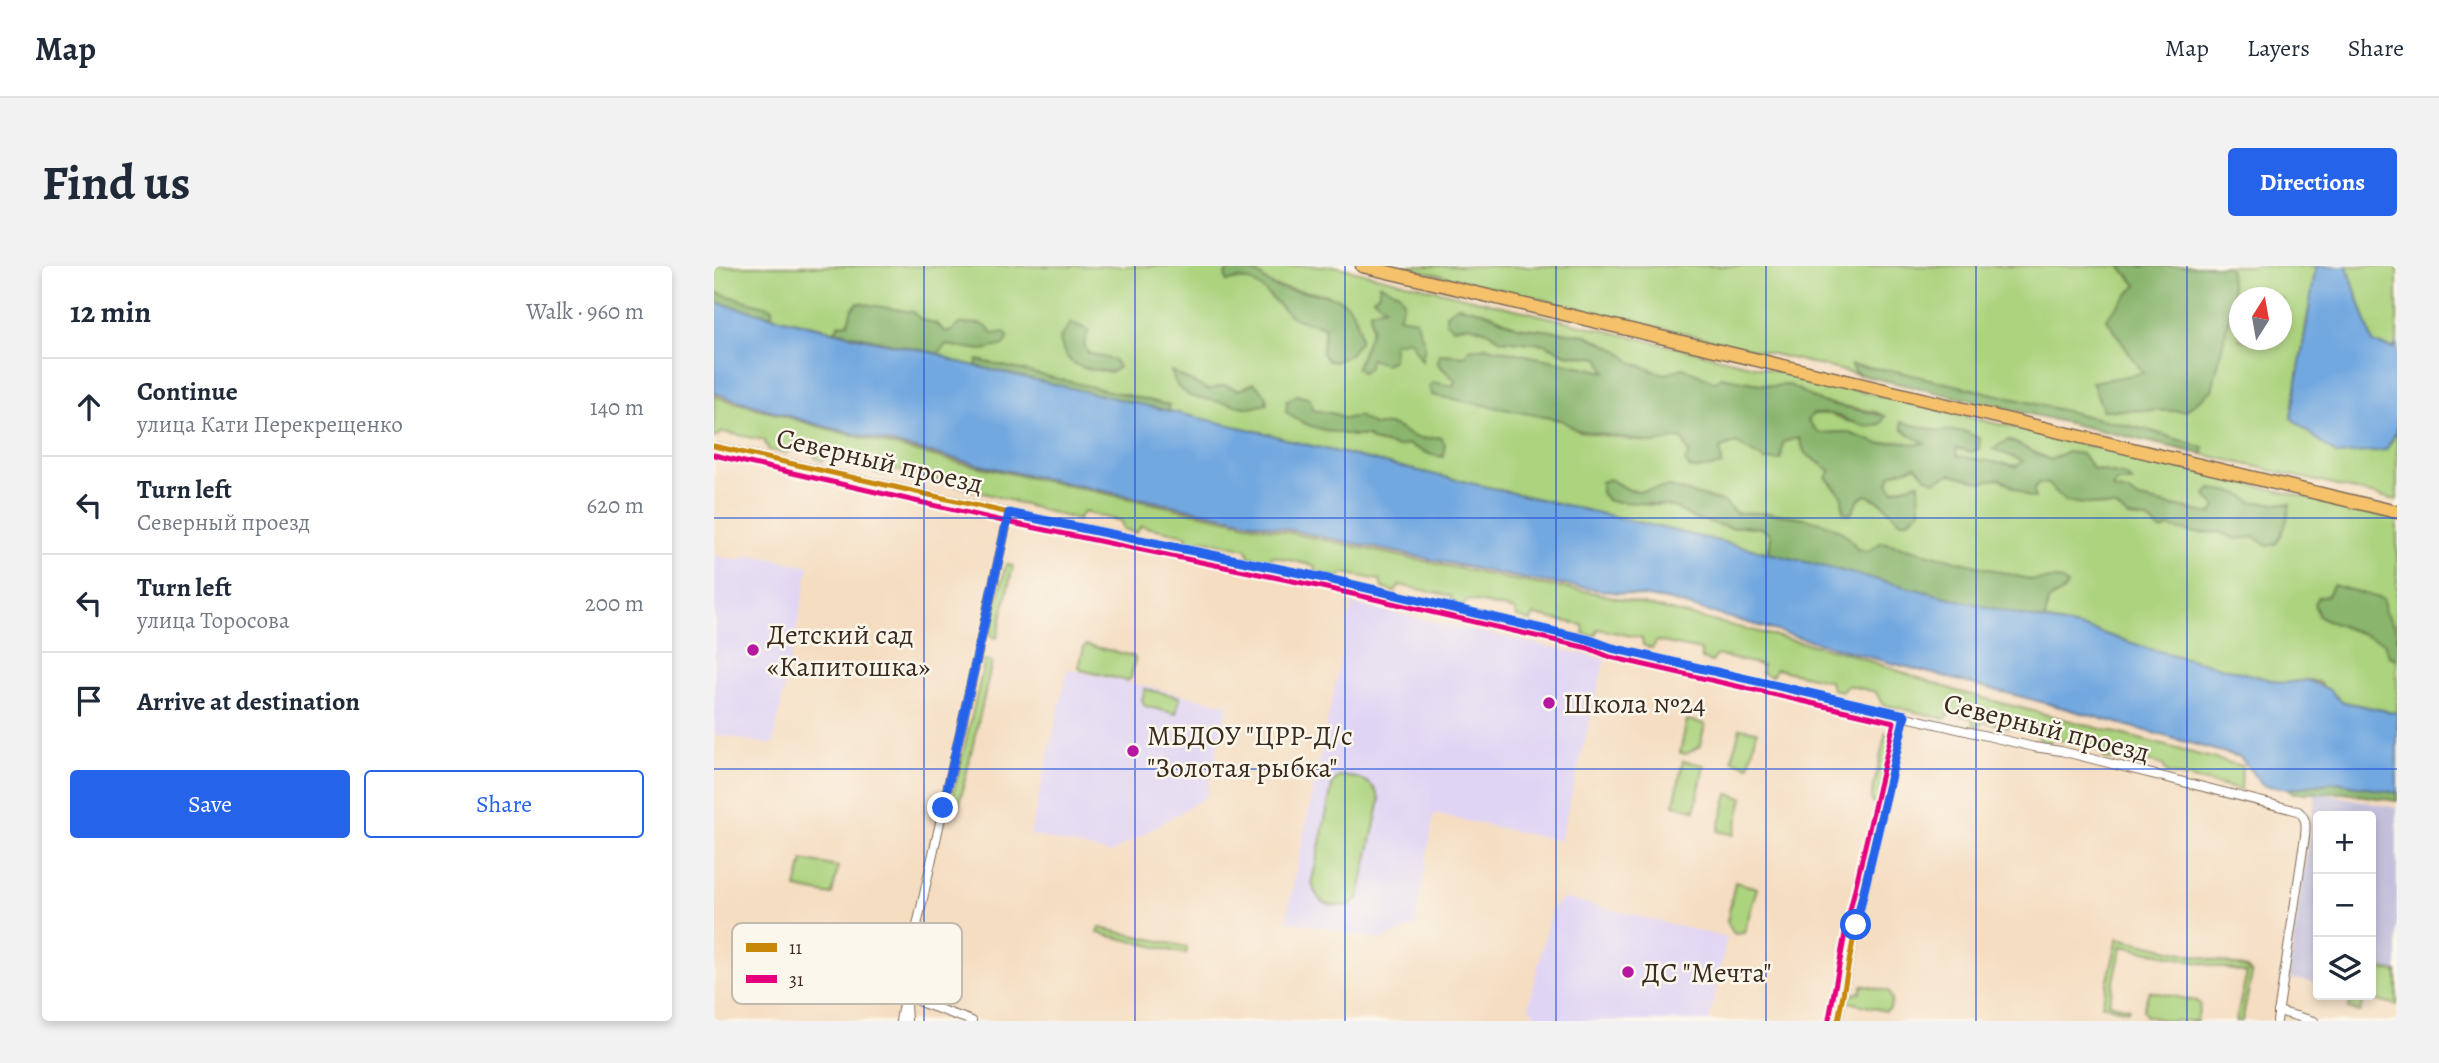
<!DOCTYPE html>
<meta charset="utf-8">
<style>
body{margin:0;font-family:Alegreya,serif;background:#f2f2f3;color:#1f2937}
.controls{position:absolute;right:21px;bottom:21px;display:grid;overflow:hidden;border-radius:7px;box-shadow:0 4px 10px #0003}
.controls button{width:63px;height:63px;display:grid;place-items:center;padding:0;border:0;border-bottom:2px solid #e0e1e3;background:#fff;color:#1f2937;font:35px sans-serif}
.compass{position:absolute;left:1515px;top:21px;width:63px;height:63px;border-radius:50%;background:#fff;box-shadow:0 4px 10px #0003;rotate:11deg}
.stop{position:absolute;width:21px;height:21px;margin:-16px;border:5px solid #2563eb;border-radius:50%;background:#fff}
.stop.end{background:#2563eb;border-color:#fff;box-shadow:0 2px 7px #0008}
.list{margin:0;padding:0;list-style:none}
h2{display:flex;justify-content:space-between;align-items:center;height:91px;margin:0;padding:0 28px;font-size:30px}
h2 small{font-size:23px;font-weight:400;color:#747a83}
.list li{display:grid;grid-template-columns:46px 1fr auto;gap:21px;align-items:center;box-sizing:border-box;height:98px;padding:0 28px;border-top:2px solid #e0e1e3}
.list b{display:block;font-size:26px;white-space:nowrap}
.list p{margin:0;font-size:23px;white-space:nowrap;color:#747a83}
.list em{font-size:23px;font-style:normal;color:#747a83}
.actions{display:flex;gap:14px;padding:21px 28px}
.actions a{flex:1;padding:16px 0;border:2px solid #2563eb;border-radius:7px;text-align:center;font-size:24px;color:#2563eb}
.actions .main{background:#2563eb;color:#fff}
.icon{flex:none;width:38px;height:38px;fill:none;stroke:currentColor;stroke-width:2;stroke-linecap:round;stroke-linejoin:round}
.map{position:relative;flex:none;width:1683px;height:755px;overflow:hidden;border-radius:7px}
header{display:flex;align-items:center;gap:42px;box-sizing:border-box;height:98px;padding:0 35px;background:#fff;border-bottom:2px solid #e0e1e3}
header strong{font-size:33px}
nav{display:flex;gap:38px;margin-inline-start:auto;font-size:24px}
.intro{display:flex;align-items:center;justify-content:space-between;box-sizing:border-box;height:168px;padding:0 42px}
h1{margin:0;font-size:49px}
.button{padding:18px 32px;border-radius:7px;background:#2563eb;color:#fff;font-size:24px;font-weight:700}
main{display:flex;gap:42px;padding:0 42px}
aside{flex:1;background:#fff;border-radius:7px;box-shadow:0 4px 10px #0003}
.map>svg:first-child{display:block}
.built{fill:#e0d4f4}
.industrial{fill:#c4c0db}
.green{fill:#acd37e;stroke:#747e4e;stroke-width:2;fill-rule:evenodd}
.forest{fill:#89b56d;stroke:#627046;stroke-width:2}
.water{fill:#72a8e0;stroke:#56697f;stroke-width:2}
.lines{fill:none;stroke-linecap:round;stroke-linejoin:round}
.street-casing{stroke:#7c6957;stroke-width:10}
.primary-casing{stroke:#7c6957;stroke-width:15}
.street{stroke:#fff;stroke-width:8}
.primary{stroke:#f5c16b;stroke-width:12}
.bus-1-casing{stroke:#fbf7ec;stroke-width:10}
.bus-2-casing{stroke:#fbf7ec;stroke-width:10}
.bus-1{stroke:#c88708;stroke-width:5}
.bus-2{stroke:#e5007d;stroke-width:5}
.route{stroke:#2563eb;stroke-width:9}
.grid{fill:none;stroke:#1d4ed8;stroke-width:2;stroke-opacity:0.55}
.poi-dot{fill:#b5179e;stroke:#fbf7ec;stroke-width:2.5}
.labels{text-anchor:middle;stroke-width:5;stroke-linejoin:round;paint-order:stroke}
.street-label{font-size:28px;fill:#3b2a1e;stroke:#fbf7ec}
.poi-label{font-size:28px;fill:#3b2a1e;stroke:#fbf7ec;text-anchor:start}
.key{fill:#fbf7ec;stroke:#c1baae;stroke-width:2}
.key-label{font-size:19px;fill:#3b2a1e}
</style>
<header>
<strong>Map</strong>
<nav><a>Map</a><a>Layers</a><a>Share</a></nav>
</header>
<div class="intro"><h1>Find us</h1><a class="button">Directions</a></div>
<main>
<aside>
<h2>12 min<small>Walk · 960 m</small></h2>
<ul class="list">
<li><svg class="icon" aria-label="ahead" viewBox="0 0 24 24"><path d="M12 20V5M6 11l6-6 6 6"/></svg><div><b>Continue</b><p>улица Кати Перекрещенко</p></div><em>140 m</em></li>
<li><svg class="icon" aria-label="left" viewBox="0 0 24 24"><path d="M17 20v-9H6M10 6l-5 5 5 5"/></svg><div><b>Turn left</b><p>Северный проезд</p></div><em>620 m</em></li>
<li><svg class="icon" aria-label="left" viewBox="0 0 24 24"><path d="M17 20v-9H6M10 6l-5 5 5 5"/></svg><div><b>Turn left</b><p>улица Торосова</p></div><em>200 m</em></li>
<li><svg class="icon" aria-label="arrive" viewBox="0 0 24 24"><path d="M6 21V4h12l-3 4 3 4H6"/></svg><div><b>Arrive at destination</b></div></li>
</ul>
<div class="actions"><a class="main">Save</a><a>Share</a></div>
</aside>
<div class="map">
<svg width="1683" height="755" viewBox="0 0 1683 755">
<rect width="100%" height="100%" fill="#fbf7ec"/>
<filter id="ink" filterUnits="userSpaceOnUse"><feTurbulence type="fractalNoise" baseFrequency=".0143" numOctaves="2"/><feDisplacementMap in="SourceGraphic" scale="14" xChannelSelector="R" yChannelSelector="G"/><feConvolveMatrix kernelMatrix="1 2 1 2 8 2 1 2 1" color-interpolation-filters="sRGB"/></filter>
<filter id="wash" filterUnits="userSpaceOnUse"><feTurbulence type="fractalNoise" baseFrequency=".00686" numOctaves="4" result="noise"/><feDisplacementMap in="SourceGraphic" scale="28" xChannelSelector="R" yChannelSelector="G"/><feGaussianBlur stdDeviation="1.57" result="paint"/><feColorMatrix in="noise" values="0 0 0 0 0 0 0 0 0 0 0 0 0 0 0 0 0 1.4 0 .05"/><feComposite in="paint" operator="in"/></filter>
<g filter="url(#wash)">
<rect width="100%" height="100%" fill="#f5ddc1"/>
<!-- built -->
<g class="built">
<polygon points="0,289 24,294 38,289 95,300 59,479 0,468"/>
<polygon points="638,338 891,393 846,575 720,548 701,660 668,674 572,654"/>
<polygon points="354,403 514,439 492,531 397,587 316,569"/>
<polygon points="850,632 1013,672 995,755 827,755 815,741 837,643"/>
</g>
<!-- industrial -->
<polygon class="industrial" points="1602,526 1683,542 1683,706 1657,701 1657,550 1604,550 1604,717 1574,712"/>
<!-- green -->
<g class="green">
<path d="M 0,0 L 620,0 L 1683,253 L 1683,364 L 1671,347 L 1605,350 L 1619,357 L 1670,376 L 1675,390 L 1683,394 L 1683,447 L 1630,436 L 1604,416 L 1595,414 L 1569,417 L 1436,383 L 1379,364 L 1331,354 L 1334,334 L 1349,326 L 1346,313 L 1318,314 L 1168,276 L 1155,285 L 1143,283 C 1140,279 1137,273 1133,270 C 1109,249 1052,246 1022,247 L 1010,236 L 955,221 L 925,225 L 915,224 L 895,213 L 932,239 L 952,239 L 962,242 L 979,252 L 1017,262 L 1030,260 L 1047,262 L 1057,268 L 1055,287 L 577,175 L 555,168 L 455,146 L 455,139 L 264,95 L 262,100 L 239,95 L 225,88 L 231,79 L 269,84 L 278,68 L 230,66 L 224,58 L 138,43 L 134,58 L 126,58 L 121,65 L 58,50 L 57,42 L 0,26 ZM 542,7 C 547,11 554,18 560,20 C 565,22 572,22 577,23 C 615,29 644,28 646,75 L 608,87 L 611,62 L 603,58 L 585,54 L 558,33 L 547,19 L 539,15 L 521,13 ZM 665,19 L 707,93 L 696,73 L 679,77 L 679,94 L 671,98 L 656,92 L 643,101 L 658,62 L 656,46 L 672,41 L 665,27 ZM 744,40 L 771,46 L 803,61 L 873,69 L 905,85 L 917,96 L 943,106 L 952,108 L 969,102 L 1001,116 L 1007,111 L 1057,120 L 1075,119 L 1107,136 L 1162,146 L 1171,150 L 1135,156 L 1116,148 L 1099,148 L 1093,155 L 1105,167 L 1132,166 L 1166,178 L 1185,175 L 1202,179 L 1211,177 L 1189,164 L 1187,156 L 1224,165 L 1250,165 L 1257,186 L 1241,182 L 1243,190 L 1303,200 L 1310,195 L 1295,174 L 1336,194 L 1352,186 L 1379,203 L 1412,210 L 1402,215 L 1399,224 L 1417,227 L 1425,233 L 1497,248 L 1503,241 L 1497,223 L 1524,227 L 1538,236 L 1576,238 L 1554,280 L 1540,271 L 1522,273 L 1505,266 L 1480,267 L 1454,261 L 1447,264 L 1432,253 L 1415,251 L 1402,241 L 1352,236 L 1334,218 L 1326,216 L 1320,223 L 1320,232 L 1313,230 L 1285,212 L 1268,216 L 1237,208 L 1213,212 L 1202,200 L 1177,208 L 1174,216 L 1178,224 L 1204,217 L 1186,255 L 1168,237 L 1153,229 L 1145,233 L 1136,248 L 1128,230 L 1112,211 L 1117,205 L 1091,187 L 1085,172 L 1069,176 L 1051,194 L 1022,177 L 1006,182 L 1008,199 L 984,203 L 976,202 L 975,187 L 969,172 L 938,177 L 864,165 L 847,154 L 825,150 L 740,120 L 741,114 L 724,98 L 734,88 L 751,90 L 773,81 L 893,106 L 886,92 L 852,88 L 830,78 L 787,74 L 773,65 L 756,59 L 739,62 L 732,48 ZM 357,57 L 375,64 L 370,78 L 374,87 L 400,94 L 404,102 L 398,106 L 369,102 ZM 596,133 L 598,144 L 621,148 L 630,153 L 644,151 L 661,160 C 681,156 682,162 698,170 C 706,174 717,172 726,171 L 729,190 L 718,189 L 693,178 L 683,181 L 659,175 L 653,170 L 637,170 L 573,135 Z"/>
<path d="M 687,0 L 1406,0 L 1423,19 L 1393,52 L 1429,107 L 1389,144 L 1471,145 L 1498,124 L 1519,34 L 1515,0 L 1602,0 L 1577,152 L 1672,184 L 1683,165 L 1683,234 L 1488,188 L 1489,182 L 1437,165 L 1181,105 L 1138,99 L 1143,108 ZM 1526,32 L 1568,32 L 1568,74 L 1526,74 Z"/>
<polygon points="1633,0 1683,0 1683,76 1680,82 1659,77"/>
<path d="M 0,130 L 121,165 L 247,197 L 799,314 L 882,327 L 1132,387 L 1246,426 L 1528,500 L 1527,524 L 1453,507 L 1449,499 L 1404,488 L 1397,494 L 1389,492 L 1386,483 L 1338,472 L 1331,477 L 1328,477 L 1323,468 L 1270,455 L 1264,461 L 1260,460 L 1259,452 L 1237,447 L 1231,453 L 1168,438 L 1162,426 L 1133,419 L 1128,425 L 1118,423 L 1116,415 L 1062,403 L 1058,410 L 1048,407 L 1048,399 L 1003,389 L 998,396 L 988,393 L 987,384 L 943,375 L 938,382 L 929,379 L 928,372 L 884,363 L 881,370 L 870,368 L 869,359 L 820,349 L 817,355 L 803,351 L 801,344 L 754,334 L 749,340 L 739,338 L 737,330 L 686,319 L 681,326 L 668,322 L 666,314 L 629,307 L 625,312 L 601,307 L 601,300 L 559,290 L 553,295 L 535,291 L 533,283 L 488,273 L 482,280 L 473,277 L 472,269 L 427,260 L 422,267 L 409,263 L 407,255 L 369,246 L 364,254 L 224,214 L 178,203 L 173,208 C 163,208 152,207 150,196 L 116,189 L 108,195 L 101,192 L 99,185 L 80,182 L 72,187 L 55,184 L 50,174 L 9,166 L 0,172 Z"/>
<polygon points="292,298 299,300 283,372 276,370"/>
<polygon points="373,379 419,390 421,393 417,412 413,415 367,404 365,401 370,381"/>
<polygon points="271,394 278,396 244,544 236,542"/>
<polygon points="431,423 466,431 462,448 431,440 428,434"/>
<polygon points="973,454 991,458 986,480 972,488 966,487"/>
<polygon points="1026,462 1043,465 1035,500 1018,494"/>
<polygon points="1172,466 1179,468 1165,535 1159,537 1157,533"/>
<polygon points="969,495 990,499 981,544 960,539"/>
<path d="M 626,510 C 645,511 660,514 666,534 L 645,631 L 635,640 C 614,640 602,639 598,615 L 619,516 Z"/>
<polygon points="1014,528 1029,532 1020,569 1004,565"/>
<polygon points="89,594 124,601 118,629 82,622"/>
<polygon points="1021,616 1043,622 1030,667 1020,668 1013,656"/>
<polygon points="386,662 473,681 472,688 384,667"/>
<polygon points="1404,672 1533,702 1538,708 1528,755 1522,755 1533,707 1408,680 1395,737 1415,742 1414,745 1388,739"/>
<polygon points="1657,701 1683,706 1683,739 1650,731 1646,746 1634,743 1638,729 1657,729"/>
<polygon points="1148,719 1174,725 1178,733 1176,742 1171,745 1136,736 1132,732 1147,725"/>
<polygon points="1435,725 1482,735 1486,738 1483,755 1453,755 1432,750 1429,744"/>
</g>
<!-- forest -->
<g class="forest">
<polygon points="1406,0 1515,0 1519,34 1498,124 1471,145 1389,144 1378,116 1429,107 1392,52 1423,19"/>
<path d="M 517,2 C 525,4 536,4 544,8 C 550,12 555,19 562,21 C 602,33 644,17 646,75 L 636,88 L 621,96 L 613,94 L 608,87 L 611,62 C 601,56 589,57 579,51 C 557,37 543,3 513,16 L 511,8 Z"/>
<polygon points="665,18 685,27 690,35 685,51 702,54 711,79 708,95 696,74 680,77 679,94 671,98 656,93 655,101 648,107 643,101 658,62 656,45 671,41 659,32 665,27"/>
<polygon points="0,26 58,42 58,50 0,36"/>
<path d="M 144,37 L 199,46 C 209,59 219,52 231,66 L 238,65 L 245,58 C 258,58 271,54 279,68 L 291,66 L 294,72 L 291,79 L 269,84 L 231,79 L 225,88 L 121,65 L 125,58 L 134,57 L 138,43 Z"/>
<path d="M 744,40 L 771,46 L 803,61 L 872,69 L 905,85 L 917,96 L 943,106 L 952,108 L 969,102 L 1001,116 L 1006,111 L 1057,120 L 1075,119 L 1107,136 L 1171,150 L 1167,158 C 1144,164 1135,152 1117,148 C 1112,147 1105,148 1099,148 L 1094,155 L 1105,167 L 1132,166 L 1166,178 L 1185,175 L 1202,179 L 1210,177 L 1189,164 L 1187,156 L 1224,165 L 1250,165 L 1266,173 L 1265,183 L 1257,186 L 1242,182 L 1243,190 L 1303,200 L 1309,195 L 1279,183 L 1294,174 L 1336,194 L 1352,186 L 1369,188 L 1379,203 L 1412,210 L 1418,216 L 1402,216 L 1399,223 L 1417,227 L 1425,233 L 1497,248 L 1502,241 L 1491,229 L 1497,223 L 1524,227 L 1538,236 L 1576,238 C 1574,252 1570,267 1562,278 L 1554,280 L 1540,271 L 1522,273 L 1505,266 L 1480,267 L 1455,261 L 1447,264 L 1432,253 L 1415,251 L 1402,241 L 1352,236 L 1334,218 L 1325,217 L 1320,223 L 1321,232 L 1313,230 L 1285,212 L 1268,216 L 1237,208 L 1221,215 L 1213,212 L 1202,200 L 1177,208 L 1174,216 L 1179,224 L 1205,217 L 1206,244 L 1194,255 L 1186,255 L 1168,237 L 1153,229 L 1145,233 L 1137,248 L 1129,246 L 1128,230 L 1112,211 L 1117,205 L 1091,187 L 1085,172 L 1069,176 L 1067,194 L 1051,194 L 1022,177 L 1006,182 L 1008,199 L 984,203 L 976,202 L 971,196 L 975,187 L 968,172 L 938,177 L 863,164 L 847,154 L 718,129 L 715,121 L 719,116 L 740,120 L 741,114 L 724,98 L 725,88 L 751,90 L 755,83 L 773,81 L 892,106 L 885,92 L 852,88 L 830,78 L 787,74 L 773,65 L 756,59 L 739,62 L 732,56 L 732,48 Z"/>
<path d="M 357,57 L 375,64 L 370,78 L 374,87 L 400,94 L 404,101 L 398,106 C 371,102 351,104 346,72 Z"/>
<polygon points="264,94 455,139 455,146 262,100"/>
<polygon points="1137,99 1181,105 1437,165 1490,182 1488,188 1143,108"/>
<polygon points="457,105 494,124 510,119 525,124 540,117 552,129 553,138 536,142 476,130 463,120"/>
<path d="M 583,129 L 596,133 L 598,144 L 621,148 L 630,153 L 644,150 L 661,160 C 681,156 682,162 698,170 C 706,174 717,172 726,171 L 731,178 L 729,191 L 718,189 L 693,178 L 684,181 L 659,175 L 653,170 C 628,169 591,163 572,146 L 573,135 Z"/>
<path d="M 895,213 L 915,224 L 925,225 L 955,221 L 1010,236 L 1022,247 C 1052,246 1109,249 1133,270 C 1137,273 1140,279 1143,283 L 1155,285 L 1168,276 L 1318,314 L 1346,313 L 1353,319 L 1349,326 L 1334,334 L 1331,354 L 1314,351 L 1055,287 L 1057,268 L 1047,262 L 1030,260 L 1017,262 L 979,252 L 962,242 L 952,239 L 894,235 L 887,227 L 887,216 Z"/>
<polygon points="1619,319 1669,333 1671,347 1683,364 1683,394 1675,390 1670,376 1619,357 1605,350 1600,338 1604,331 1614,329"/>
<polygon points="1621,516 1683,527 1683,535 1630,527 1578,527 1573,523"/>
</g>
<!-- water -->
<g class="water">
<polygon points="1602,0 1633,0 1659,77 1680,82 1683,76 1683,165 1672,184 1623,189 1577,152"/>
<polygon points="0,36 147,72 225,88 240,95 555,168 577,175 1055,287 1314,351 1379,364 1436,383 1569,417 1594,414 1616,424 1623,432 1630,436 1683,447 1683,527 1621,516 1573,523 1548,519 1526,491 1335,438 1162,393 953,334 805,312 266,199 101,158 0,127"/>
</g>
</g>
<g filter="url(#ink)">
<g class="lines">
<!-- street casing -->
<g class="street-casing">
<g id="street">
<path d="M 0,180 L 295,247 L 610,312 L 876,374 L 898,382 L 1320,481 L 1347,485 L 1584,545 C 1593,552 1592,560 1591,570 L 1563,755"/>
<polyline points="191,728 208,737 258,755"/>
<polyline points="192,738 193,755"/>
<polyline points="1564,745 1600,755"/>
<polyline points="186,755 200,673 295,247"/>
<polyline points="1124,755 1142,659 1191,449"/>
</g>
</g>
<!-- primary casing -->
<g class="primary-casing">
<polyline id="primary" points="648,0 1683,246"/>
</g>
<!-- street -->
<use href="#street" class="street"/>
<!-- primary -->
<use href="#primary" class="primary"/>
<!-- bus-1 casing -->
<g class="bus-1-casing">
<polyline id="bus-1" points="0,180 295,247 610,312 876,374 898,382 1191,449 1142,659 1124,755"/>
</g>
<!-- bus-2 casing -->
<g class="bus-2-casing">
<polyline id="bus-2" points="0,189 293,256 608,321 874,382 896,391 1180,456 1133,657 1115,753"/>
</g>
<!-- bus-1 -->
<use href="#bus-1" class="bus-1"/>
<!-- bus-2 -->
<use href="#bus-2" class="bus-2"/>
</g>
</g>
<g class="lines" filter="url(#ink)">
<!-- route -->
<polyline class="route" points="229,542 295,247 610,312 876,374 898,382 1191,449 1142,659"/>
</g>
<!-- grid -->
<path class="grid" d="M 210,0 L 210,755M 421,0 L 421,755M 631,0 L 631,755M 842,0 L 842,755M 1052,0 L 1052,755M 1262,0 L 1262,755M 1473,0 L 1473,755M 0,252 L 1683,252M 0,503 L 1683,503"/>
<!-- markers -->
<g class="poi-dot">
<circle cx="39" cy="384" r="7"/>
<circle cx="835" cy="437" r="7"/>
<circle cx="419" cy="485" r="7"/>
<circle cx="914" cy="706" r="7"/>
</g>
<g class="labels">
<!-- street labels -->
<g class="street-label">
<text transform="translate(166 194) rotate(13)" y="10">Северный проезд</text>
<text transform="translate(1333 461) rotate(14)" y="10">Северный проезд</text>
</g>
<!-- poi labels -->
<g class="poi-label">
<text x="53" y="378">Детский сад<tspan x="53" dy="32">«Капитошка»</tspan></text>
<text x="849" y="447">Школа №24</text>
<text x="433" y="479">МБДОУ "ЦРР-Д/с<tspan x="433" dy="32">"Золотая рыбка"</tspan></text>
<text x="928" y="716">ДС "Мечта"</text>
</g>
</g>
<!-- legend -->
<rect x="18" y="657" width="230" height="81" rx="10" class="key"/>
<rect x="32" y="677" width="31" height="9" fill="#c88708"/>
<rect x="32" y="709" width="31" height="8" fill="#e5007d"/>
<g class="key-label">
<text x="75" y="688">11</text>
<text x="75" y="720">31</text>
</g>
</svg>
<div class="controls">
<button>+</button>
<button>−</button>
<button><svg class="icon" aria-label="layers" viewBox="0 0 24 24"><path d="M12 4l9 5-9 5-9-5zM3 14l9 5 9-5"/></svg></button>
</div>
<svg class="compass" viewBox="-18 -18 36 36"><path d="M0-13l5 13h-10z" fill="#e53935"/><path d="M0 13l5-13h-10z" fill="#747a83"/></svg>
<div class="stop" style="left:1142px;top:659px"></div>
<div class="stop end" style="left:229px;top:542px"></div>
</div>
</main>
